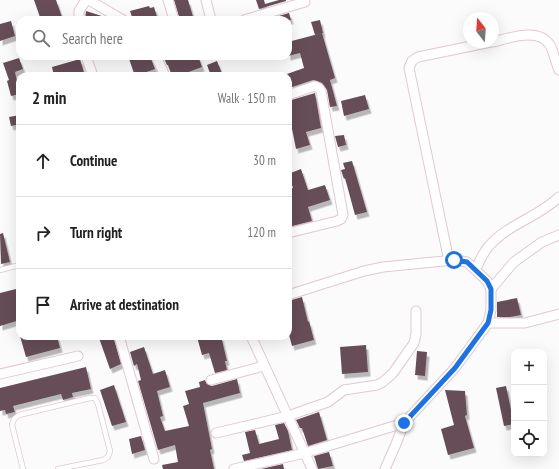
<!DOCTYPE html>
<meta charset="utf-8">
<style>
body{margin:0;font-family:"PT Sans Narrow",sans-serif;background:#f2f2f2;color:#222}
.controls{position:absolute;right:12px;bottom:12px;display:grid;overflow:hidden;border-radius:8px;box-shadow:0 4px 16px #0002}
.controls button{width:36px;height:36px;display:grid;place-items:center;padding:0;border:0;border-bottom:1px solid #e0e0e0;background:#fff;color:#222;font:20px sans-serif}
.compass{position:absolute;left:463px;top:12px;width:36px;height:36px;border-radius:50%;background:#fff;box-shadow:0 4px 16px #0002;rotate:343deg}
.stop{position:absolute;width:12px;height:12px;margin:-9px;border:3px solid #1a73e8;border-radius:50%;background:#fff}
.stop.end{background:#1a73e8;border-color:#fff;box-shadow:0 1px 4px #0008}
.list{margin:0;padding:0;list-style:none}
h2{display:flex;justify-content:space-between;align-items:center;height:52px;margin:0;padding:0 16px;font-size:17px}
h2 small{font-size:13px;font-weight:400;color:#767676}
.list li{display:grid;grid-template-columns:26px 1fr auto;gap:12px;align-items:center;box-sizing:border-box;height:72px;padding:0 16px;border-top:1px solid #e0e0e0}
.list b{display:block;font-size:15px;white-space:nowrap}
.list em{font-size:13px;font-style:normal;color:#767676}
.icon{flex:none;width:22px;height:22px;fill:none;stroke:currentColor;stroke-width:2;stroke-linecap:round;stroke-linejoin:round}
.map{position:relative;flex:none;width:559px;height:469px;overflow:hidden}
.search{position:absolute;background:#fff;box-shadow:0 4px 16px #0002;left:16px;top:16px;width:276px;height:44px;display:flex;align-items:center;gap:10px;box-sizing:border-box;padding:0 14px;border-radius:12px;color:#767676;font-size:15px}
.panel{position:absolute;background:#fff;box-shadow:0 4px 16px #0002;left:16px;top:72px;width:276px;height:268px;border-radius:12px}
.map>svg:first-child{display:block}
.building{fill:#664e59;filter:url(#shadow)}
.lines{fill:none;stroke-linecap:round;stroke-linejoin:round}
.service-casing{stroke:#e3c7d4;stroke-width:6}
.minor-casing{stroke:#e3c7d4;stroke-width:11}
.service{stroke:#fff;stroke-width:4.5}
.minor{stroke:#fff;stroke-width:9}
.route{stroke:#1a73e8;stroke-width:5}
</style>
<div class="map">
<svg width="559" height="469" viewBox="0 0 559 469">
<defs>
<filter id="shadow"><feDropShadow dx="2.5" dy="4.5" stdDeviation="0" flood-color="#0004"/></filter>
</defs>
<rect width="100%" height="100%" fill="#fbfbfb"/>
<!-- building -->
<g class="building">
<polygon points="34,0 56,0 63,20 41,20"/>
<polygon points="174,0 188,0 194,20 180,20"/>
<polygon points="256,0 264,0 265,4 279,0 286,0 286,1 259,9"/>
<polygon points="149,6 150,8 154,7 158,20 133,20 130,11"/>
<polygon points="86,11 108,18 107,20 85,20"/>
<polygon points="289,13 291,20 265,20"/>
<polygon points="320,20 323,33 315,35 311,22"/>
<polygon points="11,21 15,36 0,41 0,24"/>
<polygon points="322,33 335,78 330,80 337,106 330,107 327,90 322,83 313,80 292,87 287,74 304,68 300,53 288,56 288,42"/>
<polygon points="128,56 150,56 155,69 135,76"/>
<polygon points="163,56 180,56 181,59 190,56 198,56 202,67 186,73 187,76 172,76 168,65 167,65"/>
<polygon points="19,58 23,69 15,72 20,94 11,96 7,81 9,80 3,63"/>
<polygon points="80,59 85,76 54,76 52,67"/>
<polygon points="217,61 223,76 211,76 207,65"/>
<polygon points="315,93 321,128 306,132 310,145 296,149 288,109 288,101"/>
<polygon points="365,95 369,109 344,116 341,101"/>
<polygon points="20,115 20,124 11,126 9,117"/>
<polygon points="344,135 346,145 338,147 335,136"/>
<polygon points="352,161 367,212 355,215 345,178 344,179 341,170 345,169 343,163"/>
<polygon points="301,169 308,190 325,185 330,200 308,207 312,221 288,227 288,189 293,188 288,174"/>
<polygon points="3,233 10,262 1,264 0,234"/>
<polygon points="20,288 20,320 0,326 0,293"/>
<polygon points="302,297 308,322 309,321 314,340 292,346 288,331 288,327 291,326 288,314 288,301"/>
<polygon points="517,298 521,315 510,317 497,317 497,302"/>
<polygon points="20,336 57,336 60,348 26,357"/>
<polygon points="106,336 113,336 121,364 110,369 99,338"/>
<polygon points="202,336 221,336 227,361 225,361 227,370 215,373 209,353 202,355 197,337"/>
<polygon points="366,345 368,372 342,374 340,347"/>
<polygon points="144,347 153,374 165,370 170,387 157,391 163,416 160,417 165,431 189,426 183,406 189,404 185,391 200,387 199,382 205,380 207,384 212,386 237,379 240,393 203,403 212,449 210,450 214,469 163,469 162,465 178,462 175,445 158,450 138,381 141,380 137,364 134,366 130,352"/>
<polygon points="417,351 427,352 425,376 415,375"/>
<polygon points="86,367 91,389 72,393 73,397 63,400 61,394 13,406 15,412 6,414 5,410 0,411 0,388"/>
<polygon points="114,385 126,422 112,426 100,390"/>
<polygon points="506,386 514,424 504,426 496,388"/>
<polygon points="445,390 465,391 467,415 465,416 474,448 448,455 441,429 454,425"/>
<polygon points="319,412 327,440 308,446 302,428 300,428 296,420"/>
<polygon points="284,423 288,431 292,450 244,461 242,455 250,453 245,432 255,430 259,444 279,439 275,425"/>
<polygon points="141,436 145,450 132,454 129,439"/>
<polygon points="329,452 333,466 318,469 314,456"/>
<polygon points="283,464 284,469 261,469"/>
</g>
<g class="lines">
<!-- service casing -->
<g class="service-casing">
<g id="service">
<polyline points="0,270 20,265"/>
<polyline points="23,469 12,425 14,419 19,415 90,398 95,398 98,404 110,451 108,457 103,460 58,469"/>
</g>
</g>
<!-- minor casing -->
<g class="minor-casing">
<g id="minor">
<polyline points="89,0 123,20"/>
<polyline points="168,0 174,20"/>
<polyline points="206,0 211,20"/>
<polyline points="79,20 79,11 86,0"/>
<polyline points="244,20 305,2"/>
<path d="M 493,42 C 509,38 541,26 551,47 C 554,54 556,63 559,70"/>
<polyline points="86,56 93,76"/>
<polyline points="156,56 165,76"/>
<polyline points="288,95 315,86 319,88 321,91 343,215 341,219 337,221 288,233"/>
<polyline points="449,261 409,68 412,61 418,57 491,42"/>
<path d="M 476,269 C 480,260 483,252 490,245 C 507,225 540,216 559,197"/>
<polyline points="491,289 514,262 542,242 559,235"/>
<polyline points="288,295 364,271 383,267 454,260 467,262 487,281 491,289 491,310 488,323 455,368 404,423 396,444 385,469"/>
<polyline points="488,323 525,323 559,314"/>
<polyline points="119,336 154,459"/>
<polyline points="251,336 312,469"/>
<polyline points="0,374 78,356"/>
<polyline points="211,380 264,366"/>
<polyline points="216,433 288,416 328,402 344,390 377,385 383,382 393,373 414,343 416,334 416,311"/>
<polyline points="234,469 305,453 404,423"/>
</g>
</g>
<!-- service -->
<use href="#service" class="service"/>
<!-- minor -->
<use href="#minor" class="minor"/>
</g>
<g class="lines">
<!-- route -->
<polyline class="route" points="404,423 455,368 488,323 491,310 491,289 487,281 467,262 454,260"/>
</g>
</svg>
<div class="controls">
<button>+</button>
<button>−</button>
<button><svg class="icon" aria-label="locate" viewBox="0 0 24 24"><circle cx="12" cy="12" r="6"/><path d="M12 2v4M12 18v4M2 12h4M18 12h4"/></svg></button>
</div>
<svg class="compass" viewBox="-18 -18 36 36"><path d="M0-13l5 13h-10z" fill="#e53935"/><path d="M0 13l5-13h-10z" fill="#767676"/></svg>
<div class="stop" style="left:454px;top:260px"></div>
<div class="stop end" style="left:404px;top:423px"></div>
<div class="search"><svg class="icon" aria-label="search" viewBox="0 0 24 24"><circle cx="10" cy="10" r="6"/><path d="M15 15l6 6"/></svg>Search here</div>
<section class="panel">
<h2>2 min<small>Walk · 150 m</small></h2>
<ul class="list">
<li><svg class="icon" aria-label="ahead" viewBox="0 0 24 24"><path d="M12 20V5M6 11l6-6 6 6"/></svg><div><b>Continue</b></div><em>30 m</em></li>
<li><svg class="icon" aria-label="right" viewBox="0 0 24 24"><path d="M7 20v-9h11M14 6l5 5-5 5"/></svg><div><b>Turn right</b></div><em>120 m</em></li>
<li><svg class="icon" aria-label="arrive" viewBox="0 0 24 24"><path d="M6 21V4h12l-3 4 3 4H6"/></svg><div><b>Arrive at destination</b></div></li>
</ul>
</section>
</div>
